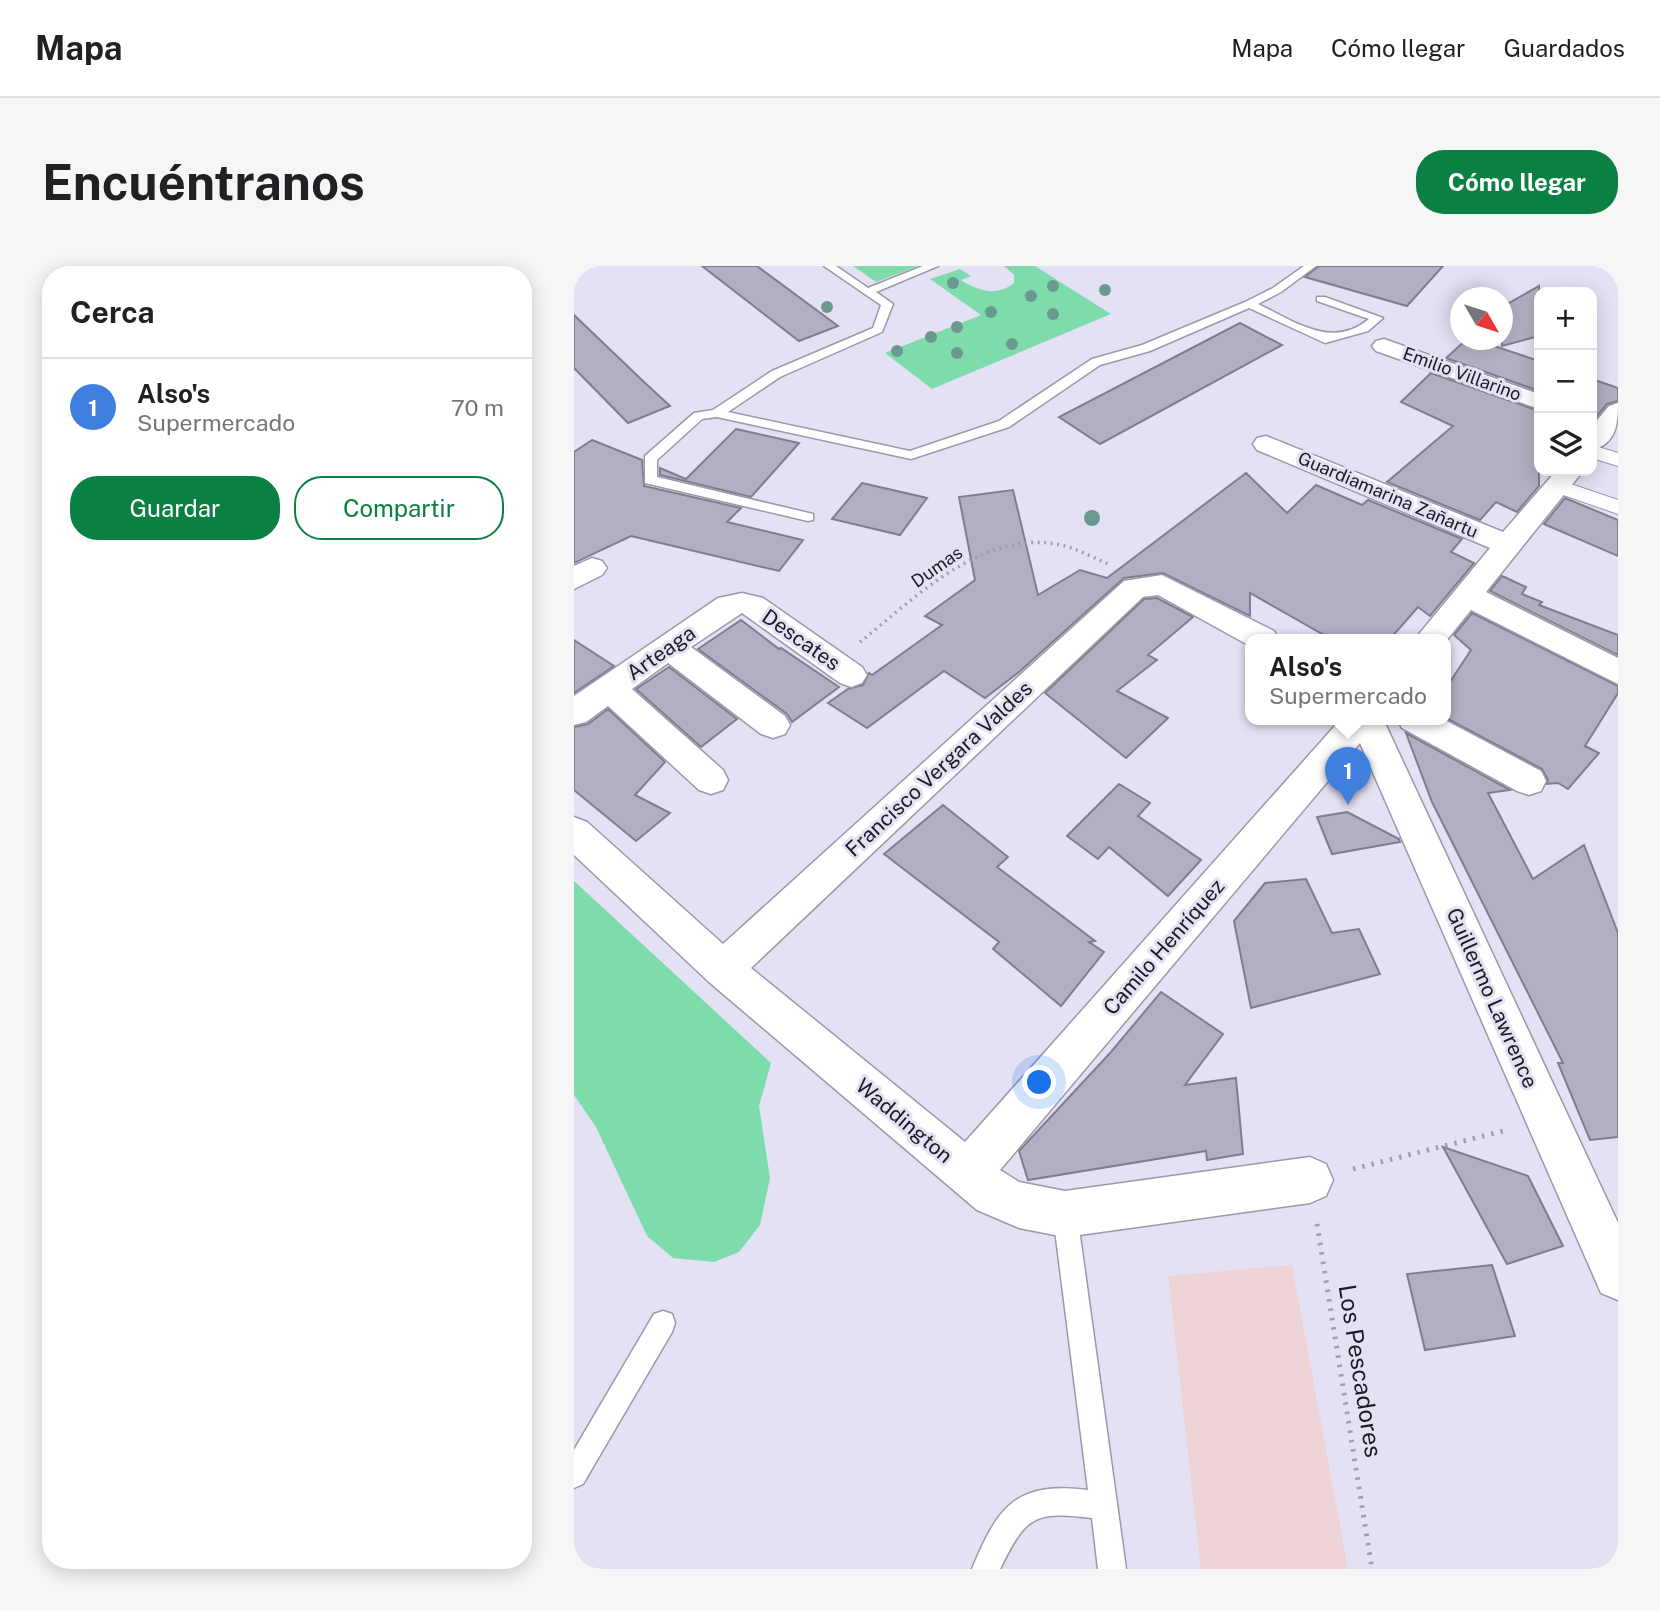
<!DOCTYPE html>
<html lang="es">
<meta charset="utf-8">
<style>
body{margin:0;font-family:"Public Sans",sans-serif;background:#f6f6f6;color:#202124}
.controls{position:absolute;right:21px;top:21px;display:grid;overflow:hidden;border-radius:14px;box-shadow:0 4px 18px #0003}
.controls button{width:63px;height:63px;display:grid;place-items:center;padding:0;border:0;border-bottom:2px solid #e0e0e0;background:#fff;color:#202124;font:35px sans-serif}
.compass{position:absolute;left:876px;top:21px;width:63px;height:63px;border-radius:50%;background:#fff;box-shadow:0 4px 18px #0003;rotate:129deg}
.you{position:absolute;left:466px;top:817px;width:24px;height:24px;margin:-18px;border:5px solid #fff;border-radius:50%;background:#1a73e8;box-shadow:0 0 0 10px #1a73e833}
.badge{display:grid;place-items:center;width:46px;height:46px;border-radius:50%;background:#0b8043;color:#fff;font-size:23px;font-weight:700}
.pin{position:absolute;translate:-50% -58px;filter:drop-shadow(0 2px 4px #0008)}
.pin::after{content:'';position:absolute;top:37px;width:24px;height:21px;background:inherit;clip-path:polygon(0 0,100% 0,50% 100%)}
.popup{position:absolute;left:671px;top:368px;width:206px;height:91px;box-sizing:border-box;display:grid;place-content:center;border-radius:14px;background:#fff;filter:drop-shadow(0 2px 5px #0005);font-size:23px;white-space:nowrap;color:#757577}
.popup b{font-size:26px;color:#202124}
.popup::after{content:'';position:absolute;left:50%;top:100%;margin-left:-14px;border:14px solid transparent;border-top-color:#fff}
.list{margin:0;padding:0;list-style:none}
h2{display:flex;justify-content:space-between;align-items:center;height:91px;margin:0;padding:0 28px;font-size:30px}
h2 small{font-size:23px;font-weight:400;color:#757577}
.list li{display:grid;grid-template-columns:46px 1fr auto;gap:21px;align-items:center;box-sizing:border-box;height:98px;padding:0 28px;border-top:2px solid #e0e0e0}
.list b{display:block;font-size:26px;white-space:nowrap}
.list p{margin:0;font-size:23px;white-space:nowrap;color:#757577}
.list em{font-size:23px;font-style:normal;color:#757577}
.actions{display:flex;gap:14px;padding:21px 28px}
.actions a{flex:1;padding:16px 0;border:2px solid #0b8043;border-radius:28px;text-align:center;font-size:24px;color:#0b8043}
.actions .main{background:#0b8043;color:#fff}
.icon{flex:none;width:38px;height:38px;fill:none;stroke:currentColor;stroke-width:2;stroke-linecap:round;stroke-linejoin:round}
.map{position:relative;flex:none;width:1044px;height:1303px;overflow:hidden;border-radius:28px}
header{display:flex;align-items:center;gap:42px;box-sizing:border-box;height:98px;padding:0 35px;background:#fff;border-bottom:2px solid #e0e0e0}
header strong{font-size:33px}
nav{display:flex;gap:38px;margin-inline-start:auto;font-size:24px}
.intro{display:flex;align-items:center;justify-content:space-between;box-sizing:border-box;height:168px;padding:0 42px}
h1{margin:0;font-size:49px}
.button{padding:18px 32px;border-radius:28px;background:#0b8043;color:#fff;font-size:24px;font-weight:700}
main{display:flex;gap:42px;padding:0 42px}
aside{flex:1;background:#fff;border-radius:28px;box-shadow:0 4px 18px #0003}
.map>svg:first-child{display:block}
.education{fill:#edd3d6}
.green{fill:#7edcac}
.building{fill:#b2afc2;stroke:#807d8f;stroke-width:2}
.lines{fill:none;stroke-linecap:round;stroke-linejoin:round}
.service-casing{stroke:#9b98ab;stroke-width:3}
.pedestrian-casing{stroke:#9b98ab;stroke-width:2}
.minor-casing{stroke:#9b98ab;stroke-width:3}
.path-far1{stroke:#a09dad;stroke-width:3.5;stroke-dasharray:2 4.5;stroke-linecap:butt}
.path{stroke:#a09dad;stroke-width:5;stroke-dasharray:2.5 7;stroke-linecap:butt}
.service{fill:#fff;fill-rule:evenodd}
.pedestrian{fill:#fff;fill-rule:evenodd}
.minor{fill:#fff;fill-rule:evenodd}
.tree{fill:#69998f}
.labels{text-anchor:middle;stroke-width:6;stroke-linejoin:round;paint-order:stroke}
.far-street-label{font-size:18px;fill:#1e1c23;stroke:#e4e1f5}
.street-label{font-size:21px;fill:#1e1c23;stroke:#e4e1f5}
.near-street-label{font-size:24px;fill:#1e1c23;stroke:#e4e1f5}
</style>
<header>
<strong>Mapa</strong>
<nav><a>Mapa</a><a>Cómo llegar</a><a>Guardados</a></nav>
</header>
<div class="intro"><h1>Encuéntranos</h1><a class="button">Cómo llegar</a></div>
<main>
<aside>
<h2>Cerca<small></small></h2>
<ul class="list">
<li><span class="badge" style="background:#3f7fe0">1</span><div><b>Also's</b><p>Supermercado</p></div><em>70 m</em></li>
</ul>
<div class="actions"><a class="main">Guardar</a><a>Compartir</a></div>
</aside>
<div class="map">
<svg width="1044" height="1303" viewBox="0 0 1044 1303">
<rect width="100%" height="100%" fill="#e4e1f5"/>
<!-- education -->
<polygon class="education" points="718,999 774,1303 627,1303 594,1010"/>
<!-- green -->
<g class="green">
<polygon points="279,0 344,0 302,16"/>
<path d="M 430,0 L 461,0 L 537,48 L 358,123 L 311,87 L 407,49 L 356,13 L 386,3 L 397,10 L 387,14 C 404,25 422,31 440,17 L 440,9 Z"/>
<polygon points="0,615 197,797 185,840 196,912 186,959 165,986 140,996 99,992 73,970 22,861 0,829"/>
</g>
<!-- building -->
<g class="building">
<polygon points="128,0 183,0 264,60 225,75"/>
<polygon points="745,0 869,0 833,40 731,11"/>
<polygon points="965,20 965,70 928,80 928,41"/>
<polygon points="0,49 70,116 96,140 54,157 0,102"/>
<polygon points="666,57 708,79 526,178 485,151"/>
<polygon points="892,74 902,74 965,95 965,125 872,92"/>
<polygon points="857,107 965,145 965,220 943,246 922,236 906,254 813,216 879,160 827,136"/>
<polygon points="1018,113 1044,122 1044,135 1033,138 1018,156"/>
<polygon points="162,163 225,177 177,231 86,209 86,202 112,213"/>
<polygon points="18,174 68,194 70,220 167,242 153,256 229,274 205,305 57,270 0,297 0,186"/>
<polygon points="672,207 713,247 742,219 788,239 794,234 888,273 877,286 900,297 856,350 844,341 816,373 757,373 676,327 676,350 589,307 550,312 445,406 411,432 370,405 293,462 254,437 274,423 289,419 295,407 298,409 368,359 351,350 401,314 385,231 439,224 464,329 506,304 533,312"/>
<polygon points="288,217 353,232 326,269 258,253"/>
<polygon points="991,232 1044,254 1044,290 970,258"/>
<polygon points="928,310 952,321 948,328 968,336 965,339 1044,369 1044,389 916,325"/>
<polygon points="583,332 619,351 574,389 583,394 543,425 594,452 552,492 471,427 570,333"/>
<polygon points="898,347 1044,420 1044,427 1011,480 1025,487 994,523 984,517 973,518 974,514 968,503 872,452 872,422 897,384 880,369"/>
<polygon points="167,354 205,383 207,382 265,421 218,456 213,448 124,383"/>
<polygon points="0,374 40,400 0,427"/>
<polygon points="95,401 163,453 127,481 62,423"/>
<polygon points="34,443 91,496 61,529 96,547 62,575 0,524 0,461 14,458"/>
<polygon points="832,467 936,524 914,527 959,613 1010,579 1044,667 1044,871 1016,874 984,797 989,797 858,536"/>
<polygon points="545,518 576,537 564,550 627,594 594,630 535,581 524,593 493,570"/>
<polygon points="369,539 434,591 423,601 521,675 515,676 530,686 487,740 419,683 425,676 310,588"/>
<polygon points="773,546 825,573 826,576 758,588 743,551"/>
<polygon points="732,613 758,667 785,663 806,708 677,742 660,655 691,617"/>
<polygon points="587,726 649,768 611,819 662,812 669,888 633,894 632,885 454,914 445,885 537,786"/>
<polygon points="869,881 954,910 989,980 933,998"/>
<polygon points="918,999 941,1070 851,1084 833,1008"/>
</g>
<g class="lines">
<!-- service casing -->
<g class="service-casing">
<g id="service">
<path d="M 250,0 L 262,0 L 294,22 L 349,0 L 364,0 L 302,26 L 319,38 L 308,66 L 206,111 L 154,146 L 336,185 L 425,155 L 518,93 L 568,79 L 671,36 L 699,22 L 730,0 L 742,0 L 707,26 L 684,38 C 720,55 758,84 795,53 L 743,35 L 743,31 L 751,31 L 809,52 L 794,65 L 751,77 L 675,42 L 576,85 L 526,99 L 435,161 L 337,193 L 143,151 L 128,153 L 83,194 L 83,211 L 239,248 L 239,254 L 234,255 L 71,217 L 71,190 L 120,147 L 139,144 L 198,105 L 299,62 L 307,39 Z"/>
<path d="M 491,936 L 499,940 L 503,948 L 552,1303 L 524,1303 L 518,1252 C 460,1245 452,1250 426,1303 L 398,1303 C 424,1240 442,1215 514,1224 L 479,948 L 483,940 Z"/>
<polygon points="89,1045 98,1048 101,1057 98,1066 9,1218 0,1222 0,1184 80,1048"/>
</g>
</g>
<!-- pedestrian casing -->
<g class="pedestrian-casing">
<g id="pedestrian">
<polygon points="1018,179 1044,187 1044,200 1018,192"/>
<polygon points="985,214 1044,234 1044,248 978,225 974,220 978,215"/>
</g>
</g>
<!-- minor casing -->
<g class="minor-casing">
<g id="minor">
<polygon points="810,73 965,128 965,143 802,85 798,80 802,75"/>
<path d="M 1044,137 C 1044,158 1042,178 1018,184 L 1018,160 L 1035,140 Z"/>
<polygon points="692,170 929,266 982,205 1009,205 912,326 1044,392 1044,418 897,344 872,375 841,373 916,282 683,184 679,178 683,172"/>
<polygon points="18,292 28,295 33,302 28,309 0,323 0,300"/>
<polygon points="588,309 700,365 704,373 676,373 676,380 584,329 569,331 177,702 391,876 767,453 809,453 1044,957 1044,1034 1027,1027 786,477 426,904 445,916 491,925 736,891 752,898 759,914 752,930 736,937 491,971 445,962 403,944 135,716 0,589 0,551 13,556 149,678 550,315"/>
<polygon points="168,327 189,332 288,401 293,409 288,417 277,421 266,417 168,347 117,381 211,450 216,459 211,468 199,472 187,468 94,397 58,423 149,504 154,514 149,524 137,528 125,524 34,440 12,456 0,459 0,430 144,332"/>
<polygon points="823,453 869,453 967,505 972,515 967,525 955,529 943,525 828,462"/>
</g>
</g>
<!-- path-far1 -->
<path class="path-far1" d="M 286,376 C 340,333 406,265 482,278 C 501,281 519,292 537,299"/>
<!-- path -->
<g class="path">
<polyline points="779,903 933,864"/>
<polyline points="743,958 798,1303"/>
</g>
<!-- service -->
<use href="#service" class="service"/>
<!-- pedestrian -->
<use href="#pedestrian" class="pedestrian"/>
<!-- minor -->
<use href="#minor" class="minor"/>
</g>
<!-- trees -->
<g class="tree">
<circle cx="379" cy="17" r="6"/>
<circle cx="479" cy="20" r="6"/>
<circle cx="531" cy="24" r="6"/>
<circle cx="457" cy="30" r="6"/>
<circle cx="253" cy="41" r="6"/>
<circle cx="417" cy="46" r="6"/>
<circle cx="479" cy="48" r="6"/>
<circle cx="383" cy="61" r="6"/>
<circle cx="357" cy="71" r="6"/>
<circle cx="438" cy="78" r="6"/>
<circle cx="323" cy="85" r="6"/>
<circle cx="383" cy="87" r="6"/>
<circle cx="518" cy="252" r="8"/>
</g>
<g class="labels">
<!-- far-street labels -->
<g class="far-street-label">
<text transform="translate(888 108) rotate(20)" y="6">Emilio Villarino</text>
<text transform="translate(814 229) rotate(23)" y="6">Guardiamarina Zañartu</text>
<text transform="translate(363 301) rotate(-35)" y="6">Dumas</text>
</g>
<!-- street labels -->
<g class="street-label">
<text transform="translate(227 374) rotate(35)" y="7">Descates</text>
<text transform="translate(87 387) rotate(-35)" y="7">Arteaga</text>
<text transform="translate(365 503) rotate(-43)" y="7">Francisco Vergara Valdes</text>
<text transform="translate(590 681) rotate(-49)" y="7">Camilo Henríquez</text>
<text transform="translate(918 732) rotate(66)" y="7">Guillermo Lawrence</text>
<text transform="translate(330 855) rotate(40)" y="7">Waddington</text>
</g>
<!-- near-street labels -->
<g class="near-street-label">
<text transform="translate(786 1105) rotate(81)" y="8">Los Pescadores</text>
</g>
</g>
</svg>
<div class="controls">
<button>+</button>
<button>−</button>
<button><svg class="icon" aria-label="layers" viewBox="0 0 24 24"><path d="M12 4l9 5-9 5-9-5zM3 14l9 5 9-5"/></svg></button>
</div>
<svg class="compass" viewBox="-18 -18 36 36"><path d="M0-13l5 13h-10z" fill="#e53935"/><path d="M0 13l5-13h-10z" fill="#757577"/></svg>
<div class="you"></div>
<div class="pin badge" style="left:774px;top:539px;background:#3f7fe0">1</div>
<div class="popup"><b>Also's</b>Supermercado</div>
</div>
</main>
